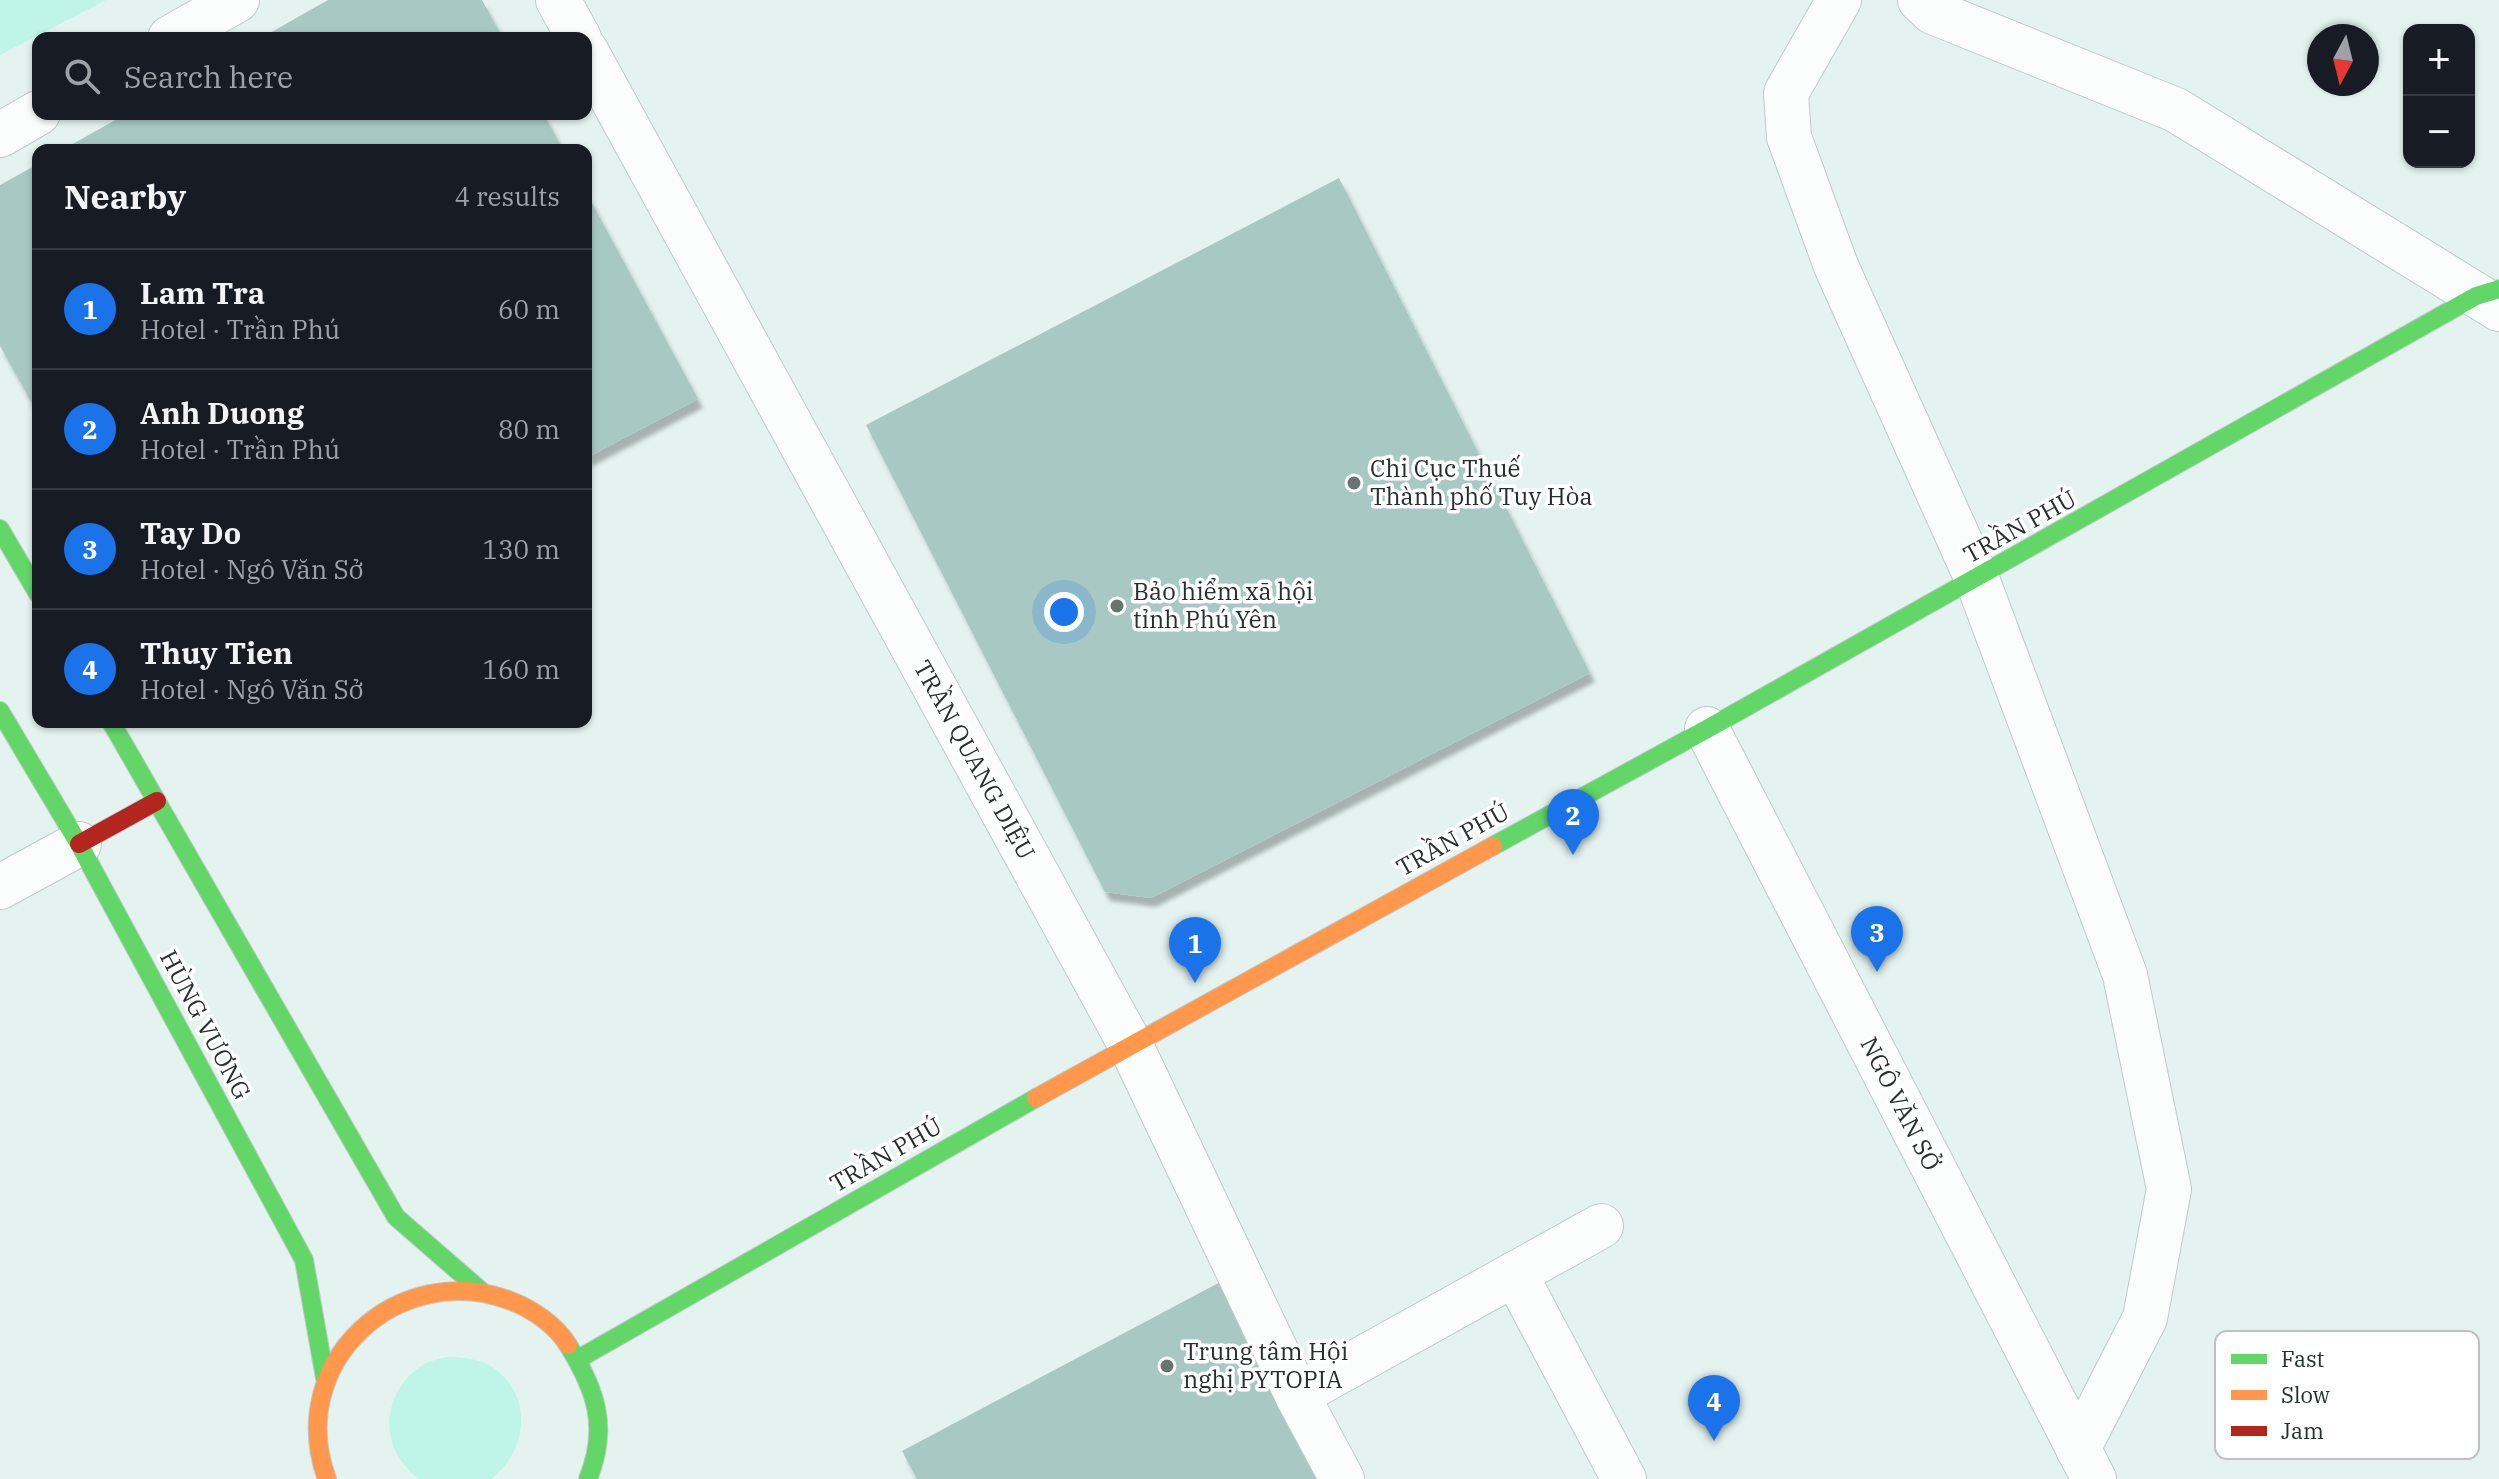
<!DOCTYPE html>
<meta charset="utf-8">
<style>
body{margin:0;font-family:"IBM Plex Serif",serif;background:#242831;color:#f1f3f6}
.controls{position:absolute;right:24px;top:24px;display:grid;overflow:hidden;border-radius:16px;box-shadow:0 2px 6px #0004}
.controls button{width:72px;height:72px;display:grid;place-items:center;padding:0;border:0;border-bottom:2px solid #363941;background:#171b24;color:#f1f3f6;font:40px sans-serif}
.compass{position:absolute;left:2307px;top:24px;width:72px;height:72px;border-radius:50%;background:#171b24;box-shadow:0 2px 6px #0004;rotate:187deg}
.you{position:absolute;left:1064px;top:612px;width:28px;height:28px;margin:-20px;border:6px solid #fff;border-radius:50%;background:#1a73e8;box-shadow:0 0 0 12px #1a73e833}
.badge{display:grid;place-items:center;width:52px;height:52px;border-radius:50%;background:#1a73e8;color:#fff;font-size:26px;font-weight:700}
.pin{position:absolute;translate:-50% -66px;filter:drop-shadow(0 2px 4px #0008)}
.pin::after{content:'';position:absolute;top:42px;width:28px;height:24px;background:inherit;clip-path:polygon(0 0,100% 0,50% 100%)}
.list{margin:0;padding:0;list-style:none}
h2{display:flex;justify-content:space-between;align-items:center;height:104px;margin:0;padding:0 32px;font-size:34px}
h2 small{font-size:26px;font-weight:400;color:#9ea1a6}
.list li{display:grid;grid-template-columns:52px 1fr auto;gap:24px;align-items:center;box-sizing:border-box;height:120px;padding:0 32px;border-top:2px solid #363941}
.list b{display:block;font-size:30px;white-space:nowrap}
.list p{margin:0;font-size:26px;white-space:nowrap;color:#9ea1a6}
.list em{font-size:26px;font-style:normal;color:#9ea1a6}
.icon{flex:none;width:44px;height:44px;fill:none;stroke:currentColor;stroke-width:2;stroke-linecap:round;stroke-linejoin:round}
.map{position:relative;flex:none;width:2499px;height:1479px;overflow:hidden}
.search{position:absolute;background:#171b24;box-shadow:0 2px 6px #0004;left:32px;top:32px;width:560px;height:88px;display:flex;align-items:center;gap:20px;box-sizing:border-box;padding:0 28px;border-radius:16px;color:#9ea1a6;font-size:30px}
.panel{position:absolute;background:#171b24;box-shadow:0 2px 6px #0004;left:32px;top:144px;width:560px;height:584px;border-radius:16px}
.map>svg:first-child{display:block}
.green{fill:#bff4e9}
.building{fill:#a8c9c3;filter:url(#shadow)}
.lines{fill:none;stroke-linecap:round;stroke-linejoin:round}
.street-casing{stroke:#bfcac8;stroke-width:46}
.fast-casing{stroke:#bfcac8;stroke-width:20}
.slow-casing{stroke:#bfcac8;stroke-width:20}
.jam-casing{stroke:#bfcac8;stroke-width:20}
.street{stroke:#fbfdfd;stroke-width:44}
.fast{stroke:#63d668;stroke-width:18}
.slow{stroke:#ff974d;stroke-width:18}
.jam{stroke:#b3261e;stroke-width:18}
.poi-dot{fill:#687471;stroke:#fff;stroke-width:3}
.labels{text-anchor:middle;stroke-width:7;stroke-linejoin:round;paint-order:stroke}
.poi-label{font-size:24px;fill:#252f2d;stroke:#fff;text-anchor:start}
.street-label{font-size:24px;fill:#252f2d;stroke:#fff}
.key{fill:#fff;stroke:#bec1c0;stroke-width:2}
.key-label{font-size:22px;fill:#252f2d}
</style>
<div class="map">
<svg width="2499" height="1479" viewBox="0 0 2499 1479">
<defs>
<filter id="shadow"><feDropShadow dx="5" dy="9" stdDeviation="2" flood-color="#0004"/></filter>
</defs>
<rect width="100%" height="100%" fill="#e4f3f0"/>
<!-- green -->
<g class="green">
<polygon points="0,0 106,0 0,55"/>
<path d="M 446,1357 C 461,1357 475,1358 489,1365 C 534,1391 529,1451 491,1479 C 473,1479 437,1479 421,1479 C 413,1477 408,1469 403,1463 C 378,1431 389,1386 423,1365 C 430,1361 438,1359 446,1357 Z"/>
</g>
<!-- building -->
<g class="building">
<polygon points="328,0 482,0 503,38 261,38"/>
<polygon points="126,114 544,114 563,150 62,150"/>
<polygon points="38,164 38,414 0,346 0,185"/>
<polygon points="1339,178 1590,673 1151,898 1105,892 866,425"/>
<polygon points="586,192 698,399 586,458"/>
<polygon points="1224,1280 1332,1479 917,1479 902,1451"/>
</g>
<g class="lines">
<!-- street casing -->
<g class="street-casing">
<g id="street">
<polyline points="558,0 579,38"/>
<polyline points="1839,0 1786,93 1789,137 1836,266 1977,579 2125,975 2169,1189 2145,1318 2078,1449"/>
<polyline points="1920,0 1933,12 2176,110 2499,309"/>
<polyline points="170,38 237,0"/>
<polyline points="586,51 1130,1044 1297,1395 1342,1479"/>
<polyline points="0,135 38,113"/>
<polyline points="1707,729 2094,1479"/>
<polyline points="0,887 79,844"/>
<polyline points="1515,1274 1624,1479"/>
<polyline points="1297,1395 1601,1226"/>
</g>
</g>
<!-- fast casing -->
<g class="fast-casing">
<g id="fast">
<polyline points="0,529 38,594"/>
<polyline points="0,711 79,844 304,1260 325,1378"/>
<polyline points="111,722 396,1217 480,1290"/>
<polyline points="1493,846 1707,729 2476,296 2499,289"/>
<path d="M 568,1345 C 596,1390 609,1427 588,1479"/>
<polyline points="580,1358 1036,1098"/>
</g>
</g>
<!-- slow casing -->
<g class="slow-casing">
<g id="slow">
<polyline points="1036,1098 1493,846"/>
<path d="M 327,1479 C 284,1363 398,1258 511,1301 C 532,1309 556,1325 568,1345"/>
</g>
</g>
<!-- jam casing -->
<g class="jam-casing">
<polyline id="jam" points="79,844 157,801"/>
</g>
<!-- street -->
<use href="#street" class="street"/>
<!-- fast -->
<use href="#fast" class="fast"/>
<!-- slow -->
<use href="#slow" class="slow"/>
<!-- jam -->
<use href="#jam" class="jam"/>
</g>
<!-- markers -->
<g class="poi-dot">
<circle cx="1354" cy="483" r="8"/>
<circle cx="1117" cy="606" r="8"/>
<circle cx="1167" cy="1366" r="8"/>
</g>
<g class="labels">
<!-- poi labels -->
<g class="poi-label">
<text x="1370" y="477">Chi Cục Thuế<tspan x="1370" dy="28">Thành phố Tuy Hòa</tspan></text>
<text x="1133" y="600">Bảo hiểm xã hội<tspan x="1133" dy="28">tỉnh Phú Yên</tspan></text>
<text x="1183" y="1360">Trung tâm Hội<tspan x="1183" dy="28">nghị PYTOPIA</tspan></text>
</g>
<!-- street labels -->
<g class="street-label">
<text transform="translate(2020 527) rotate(-29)" y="8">TRẦN PHÚ</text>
<text transform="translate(974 760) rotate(61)" y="8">TRẦN QUANG DIỆU</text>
<text transform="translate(1453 840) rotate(-29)" y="8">TRẦN PHÚ</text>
<text transform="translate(205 1025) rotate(62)" y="8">HÙNG VƯƠNG</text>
<text transform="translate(1900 1104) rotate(63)" y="8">NGÔ VĂN SỞ</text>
<text transform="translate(886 1155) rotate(-30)" y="8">TRẦN PHÚ</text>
</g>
</g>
<!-- legend -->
<rect x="2215" y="1331" width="264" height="128" rx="12" class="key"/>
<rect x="2231" y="1354" width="36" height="10" fill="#63d668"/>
<rect x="2231" y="1390" width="36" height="10" fill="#ff974d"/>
<rect x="2231" y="1426" width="36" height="10" fill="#b3261e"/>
<g class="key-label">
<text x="2281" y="1367">Fast</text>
<text x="2281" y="1403">Slow</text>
<text x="2281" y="1439">Jam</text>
</g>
</svg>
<div class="controls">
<button>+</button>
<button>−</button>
</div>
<svg class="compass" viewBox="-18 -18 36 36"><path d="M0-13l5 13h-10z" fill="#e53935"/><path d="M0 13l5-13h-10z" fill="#9ea1a6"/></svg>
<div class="you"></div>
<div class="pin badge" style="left:1195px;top:983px">1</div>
<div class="pin badge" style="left:1573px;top:855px">2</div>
<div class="pin badge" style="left:1877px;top:972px">3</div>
<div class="pin badge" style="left:1714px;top:1441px">4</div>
<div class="search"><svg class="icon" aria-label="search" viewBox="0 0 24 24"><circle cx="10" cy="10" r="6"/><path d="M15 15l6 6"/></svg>Search here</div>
<section class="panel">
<h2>Nearby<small>4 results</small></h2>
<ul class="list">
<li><span class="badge">1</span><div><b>Lam Tra</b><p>Hotel · Trần Phú</p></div><em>60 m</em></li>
<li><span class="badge">2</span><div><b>Anh Duong</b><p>Hotel · Trần Phú</p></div><em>80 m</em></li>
<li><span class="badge">3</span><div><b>Tay Do</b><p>Hotel · Ngô Văn Sở</p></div><em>130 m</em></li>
<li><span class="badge">4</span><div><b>Thuy Tien</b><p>Hotel · Ngô Văn Sở</p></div><em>160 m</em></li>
</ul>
</section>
</div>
